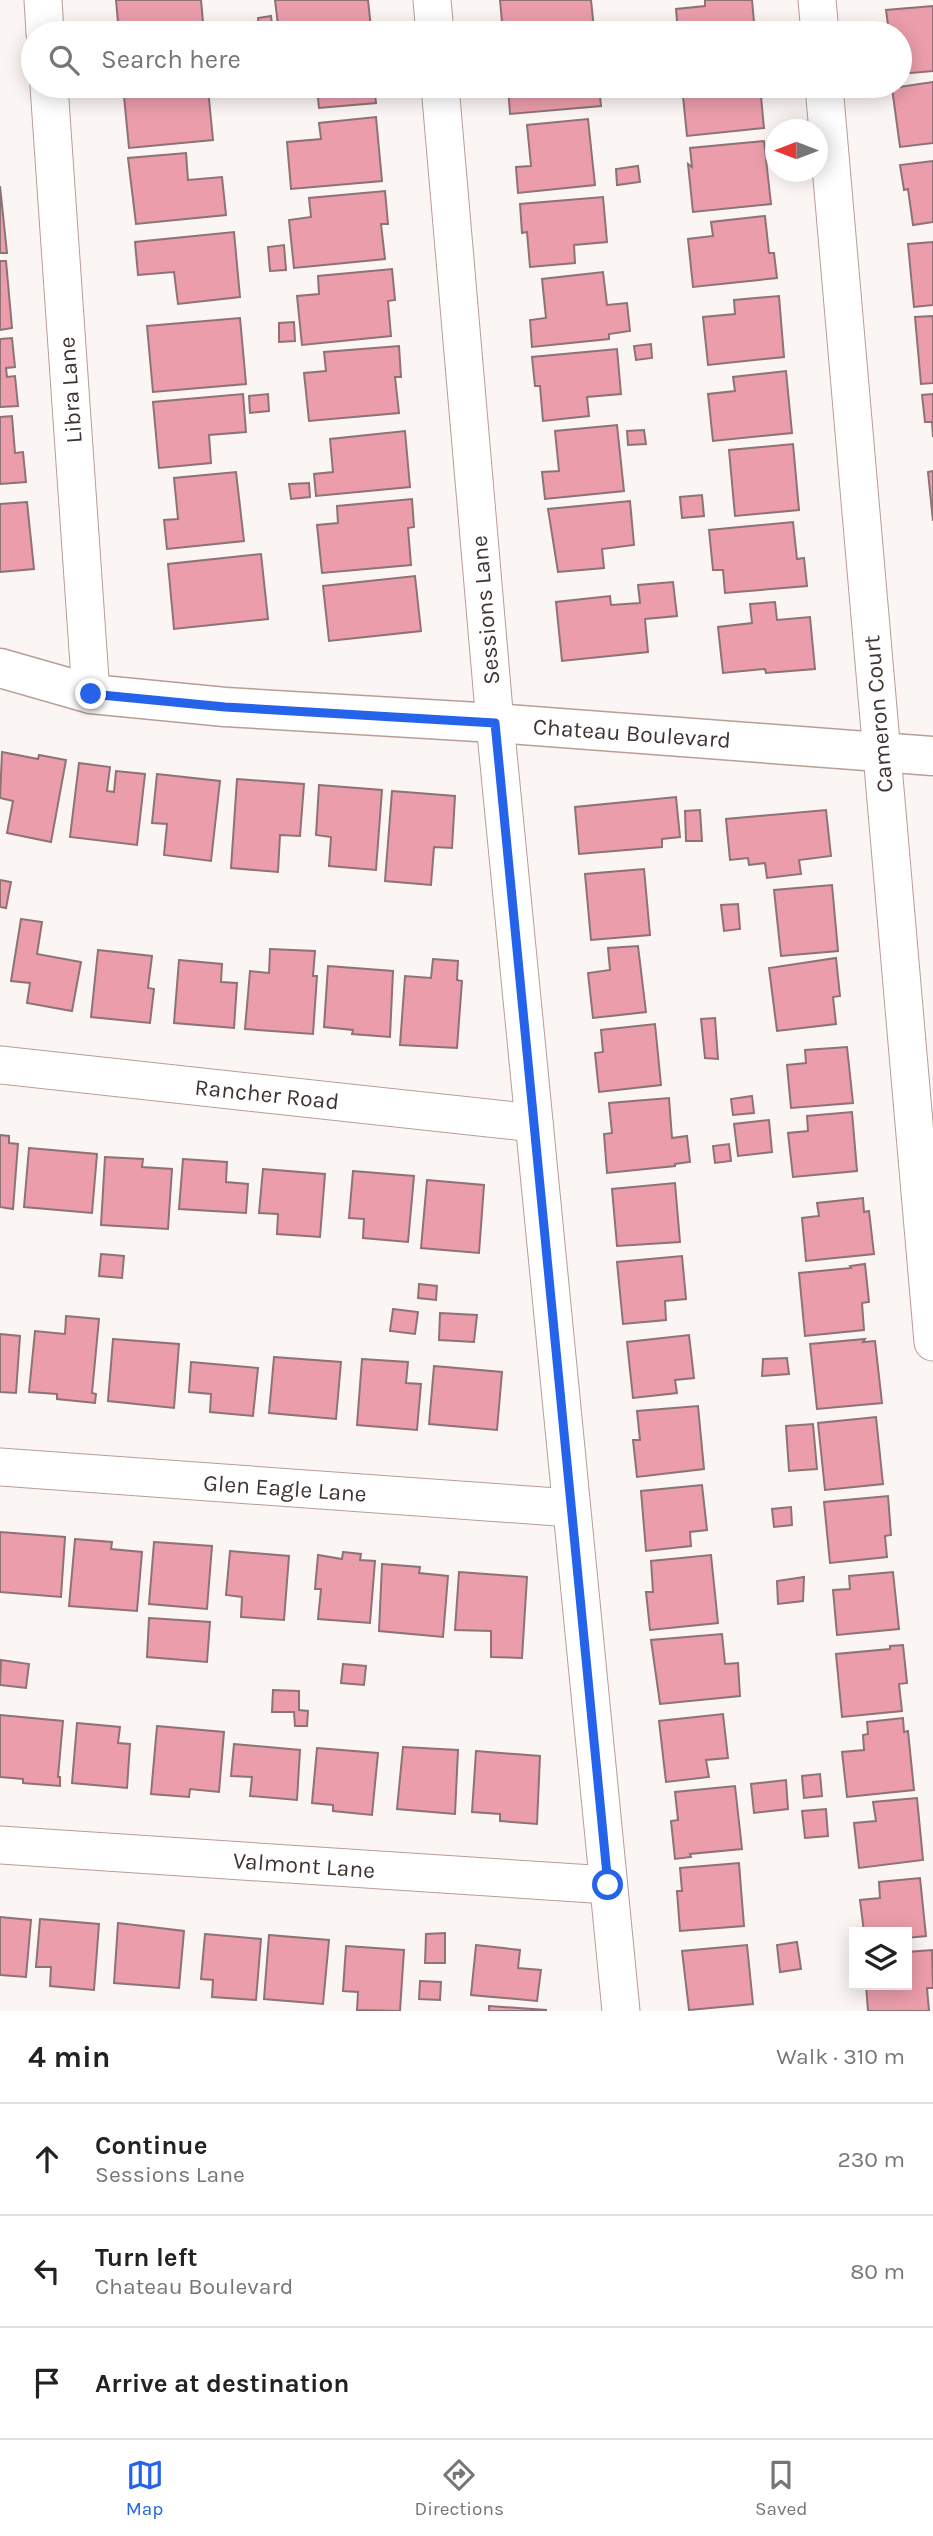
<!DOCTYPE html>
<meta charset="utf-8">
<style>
body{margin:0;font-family:Karla,sans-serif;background:#f6f6f6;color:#222}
.controls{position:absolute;right:21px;bottom:21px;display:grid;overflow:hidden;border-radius:0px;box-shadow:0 4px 18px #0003}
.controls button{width:63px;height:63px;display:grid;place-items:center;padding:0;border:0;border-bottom:2px solid #e0e0e0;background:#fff;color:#222;font:35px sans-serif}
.compass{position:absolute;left:765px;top:119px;width:63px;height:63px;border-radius:50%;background:#fff;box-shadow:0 4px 18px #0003;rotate:270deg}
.stop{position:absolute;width:21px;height:21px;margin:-16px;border:5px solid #2563eb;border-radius:50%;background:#fff}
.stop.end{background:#2563eb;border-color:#fff;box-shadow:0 2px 7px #0008}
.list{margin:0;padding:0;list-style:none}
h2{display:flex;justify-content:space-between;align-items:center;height:91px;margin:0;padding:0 28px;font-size:30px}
h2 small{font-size:23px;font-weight:400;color:#767676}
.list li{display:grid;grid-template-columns:46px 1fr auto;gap:21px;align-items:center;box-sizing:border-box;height:112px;padding:0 28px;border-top:2px solid #e0e0e0}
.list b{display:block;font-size:26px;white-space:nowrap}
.list p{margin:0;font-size:23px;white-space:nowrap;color:#767676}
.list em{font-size:23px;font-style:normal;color:#767676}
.icon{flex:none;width:38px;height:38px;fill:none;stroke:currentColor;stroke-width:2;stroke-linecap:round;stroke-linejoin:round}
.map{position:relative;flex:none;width:933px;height:2011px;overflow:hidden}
.search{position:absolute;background:#fff;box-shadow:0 4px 18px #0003;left:21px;right:21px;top:21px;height:77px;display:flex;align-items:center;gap:18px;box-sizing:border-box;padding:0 24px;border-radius:38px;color:#767676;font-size:26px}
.sheet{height:427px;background:#fff}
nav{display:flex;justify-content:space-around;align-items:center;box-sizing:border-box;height:98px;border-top:2px solid #e0e0e0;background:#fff;font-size:19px;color:#767676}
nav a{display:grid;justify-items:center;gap:4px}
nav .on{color:#2563eb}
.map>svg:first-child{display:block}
.building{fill:#eb9dab;stroke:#8e7276;stroke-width:2}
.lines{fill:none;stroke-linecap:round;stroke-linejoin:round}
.minor-casing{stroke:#b99d97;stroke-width:39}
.tertiary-casing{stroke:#b99d97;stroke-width:41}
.minor{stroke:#fff;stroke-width:37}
.tertiary{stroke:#fff;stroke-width:38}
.route{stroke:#2563eb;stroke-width:9}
.labels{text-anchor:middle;stroke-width:5;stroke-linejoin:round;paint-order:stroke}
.street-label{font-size:23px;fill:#403432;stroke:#fff}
</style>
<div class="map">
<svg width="933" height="2011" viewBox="0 0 933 2011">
<rect width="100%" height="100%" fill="#fbf5f4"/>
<!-- building -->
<g class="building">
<polygon points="116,0 201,0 204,33 119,33"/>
<polygon points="275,0 368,0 371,28 330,33 279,33"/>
<polygon points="500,0 591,0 594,29 550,33 503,33"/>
<polygon points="705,0 752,0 755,33 678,33 676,9 705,6"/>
<polygon points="933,6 933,71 900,74 900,33 889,33 886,10"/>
<polygon points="271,16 273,33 259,33 258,18"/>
<polygon points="933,82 933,143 900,147 892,88"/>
<polygon points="123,86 200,86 201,90 208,89 213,140 129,148"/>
<polygon points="284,86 374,86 376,103 319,108 317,88 284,92"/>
<polygon points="508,86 599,86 601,106 510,114"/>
<polygon points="682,86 760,86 764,128 687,136"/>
<polygon points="376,117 382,181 291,189 287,142 321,139 319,123"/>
<polygon points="588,119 595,185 518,193 516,167 531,166 527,125"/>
<polygon points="764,141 771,204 693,212 688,164 692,167 690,148"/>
<polygon points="186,153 188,180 222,177 226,215 136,224 128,158"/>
<polygon points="933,161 933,222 913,225 908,189 904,190 900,165"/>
<polygon points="638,166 640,182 617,185 616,169"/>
<polygon points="0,186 7,253 0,253"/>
<polygon points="385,191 388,224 381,224 385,259 294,268 289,220 311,217 309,198"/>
<polygon points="603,197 607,242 574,245 575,263 530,267 527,232 522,233 520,204"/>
<polygon points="765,216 769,253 774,253 777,278 693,287 688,239 713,236 711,222"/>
<polygon points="234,232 240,297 178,304 174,272 138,275 135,242"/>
<polygon points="933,242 933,305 914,307 908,244"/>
<polygon points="284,245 286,270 270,271 268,247"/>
<polygon points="0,261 6,261 12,328 0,330"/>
<polygon points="392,269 395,300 388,301 391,336 302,345 297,296 319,294 318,276"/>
<polygon points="603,272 607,305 627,303 630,331 609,334 609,339 532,347 530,320 546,318 542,279"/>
<polygon points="779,296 784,357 708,365 703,317 735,314 734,300"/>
<polygon points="933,316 933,383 921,384 915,317"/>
<polygon points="240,318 246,384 153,392 147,326"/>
<polygon points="294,322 295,341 279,342 279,323"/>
<polygon points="12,338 15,367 6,368 7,377 15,376 18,406 0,407 0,339"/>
<polygon points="651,344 652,358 636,360 634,346"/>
<polygon points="399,346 401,377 395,377 399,413 309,421 304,373 326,371 324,352"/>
<polygon points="617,349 621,394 587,397 589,416 543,421 540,386 535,386 532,357"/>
<polygon points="786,371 792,433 713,441 708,394 735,391 733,377"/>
<polygon points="243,394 246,432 209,435 211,463 159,468 153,402"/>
<polygon points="268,394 269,411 250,413 249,396"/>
<polygon points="933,394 933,437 932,422 925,422 922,395"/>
<polygon points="12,416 15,453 23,452 26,482 0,484 0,417"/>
<polygon points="617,425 624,491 545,499 542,472 559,471 555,431"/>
<polygon points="644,430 646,444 628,445 627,431"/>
<polygon points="405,431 410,487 316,496 314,474 333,472 330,439"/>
<polygon points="793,444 799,510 735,516 729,450"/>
<polygon points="933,471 933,521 928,472"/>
<polygon points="236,472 244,541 167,549 164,520 178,519 174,478"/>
<polygon points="309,483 310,497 291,499 289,484"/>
<polygon points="702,495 704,516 682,518 680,497"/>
<polygon points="412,499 414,527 408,528 411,565 322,573 317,525 338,523 337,506"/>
<polygon points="630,501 634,545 602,549 604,568 558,572 548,509"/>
<polygon points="27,502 34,569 0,572 0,504"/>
<polygon points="793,522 797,559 804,558 807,586 725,593 723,570 713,570 709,530"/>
<polygon points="261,554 268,619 174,629 168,564"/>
<polygon points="415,576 421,631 329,641 323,586"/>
<polygon points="673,582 677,616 645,619 648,652 562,661 556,602 610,596 611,605 640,603 638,585"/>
<polygon points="775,602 777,620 810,617 815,669 766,673 765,669 723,673 718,627 752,623 750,604"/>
<polygon points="2,752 38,759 39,755 66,760 51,842 7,833 13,801 0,798"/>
<polygon points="79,763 110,767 107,791 114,792 116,771 145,774 137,845 70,837"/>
<polygon points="157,774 220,781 211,861 164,855 167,824 152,823"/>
<polygon points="237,779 304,784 300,836 280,835 278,872 231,868"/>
<polygon points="319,785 382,790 376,870 329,866 331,837 316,835"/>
<polygon points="392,791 455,796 452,848 434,847 431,885 385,881"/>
<polygon points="676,797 680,837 662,839 662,847 579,854 575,807"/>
<polygon points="700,810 702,841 686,841 685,811"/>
<polygon points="826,810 831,856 799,860 801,874 767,878 765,863 749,865 748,858 730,860 726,819"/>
<polygon points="644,869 650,935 591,940 585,874"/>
<polygon points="0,880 11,882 6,908 0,907"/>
<polygon points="832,885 838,951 781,956 774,890"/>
<polygon points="738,904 740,929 724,931 721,905"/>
<polygon points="21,919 42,922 37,954 81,962 72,1011 27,1003 30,983 11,981"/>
<polygon points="638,946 646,1012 593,1018 588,973 610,970 608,948"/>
<polygon points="270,949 315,951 313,976 317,976 313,1034 245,1029 250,971 269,973"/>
<polygon points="98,950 152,956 148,988 154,989 150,1023 91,1017"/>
<polygon points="836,958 840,996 833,997 836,1024 777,1031 769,968"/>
<polygon points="433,959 458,961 457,980 462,981 457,1048 400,1045 405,976 431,978"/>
<polygon points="179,960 222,964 221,982 237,983 234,1028 174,1023"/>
<polygon points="328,966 393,971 390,1037 352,1034 353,1030 324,1027"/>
<polygon points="715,1018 718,1059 705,1058 701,1019"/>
<polygon points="655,1024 661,1085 599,1092 595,1053 603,1052 601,1030"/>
<polygon points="847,1047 853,1103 791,1108 787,1065 806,1063 805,1050"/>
<polygon points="752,1096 754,1113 733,1115 731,1099"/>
<polygon points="669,1098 672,1138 687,1136 690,1162 675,1164 675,1166 607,1173 604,1134 612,1133 609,1103"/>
<polygon points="852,1112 857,1171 793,1177 788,1133 808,1131 807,1116"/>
<polygon points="769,1120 772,1152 738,1156 734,1124"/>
<polygon points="0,1135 9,1136 9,1143 18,1144 13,1209 0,1207"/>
<polygon points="729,1144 731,1161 715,1163 713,1146"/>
<polygon points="29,1148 97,1154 92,1213 24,1207"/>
<polygon points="105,1157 143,1159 142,1167 172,1169 168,1229 101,1225"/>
<polygon points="183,1159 227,1162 226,1182 248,1184 246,1213 179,1209"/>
<polygon points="263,1169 325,1174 320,1237 277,1234 278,1214 259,1213"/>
<polygon points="353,1171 414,1176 408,1242 363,1238 364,1219 349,1218"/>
<polygon points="427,1180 484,1185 479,1253 421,1248"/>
<polygon points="675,1183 680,1242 617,1246 612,1189"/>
<polygon points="863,1198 864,1212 869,1211 874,1254 806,1261 802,1218 819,1216 817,1203"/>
<polygon points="101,1254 124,1256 122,1278 99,1276"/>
<polygon points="682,1256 686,1299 665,1301 666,1320 623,1324 617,1262"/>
<polygon points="865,1264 869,1302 862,1303 864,1330 805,1336 799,1273 851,1268 850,1266"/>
<polygon points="419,1284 437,1286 436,1300 418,1298"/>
<polygon points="393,1309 418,1312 415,1334 390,1331"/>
<polygon points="440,1313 477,1315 474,1342 439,1340"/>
<polygon points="66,1316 99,1319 92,1393 96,1394 95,1403 57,1399 57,1394 29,1392 35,1331 65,1334"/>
<polygon points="0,1334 20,1336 16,1393 0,1392"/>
<polygon points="689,1335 694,1378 675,1380 677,1393 633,1398 627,1342"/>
<polygon points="113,1339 179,1344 174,1408 108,1401"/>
<polygon points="865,1339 863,1342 875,1341 882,1403 817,1409 810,1344"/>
<polygon points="274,1357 341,1362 336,1419 269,1413"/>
<polygon points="787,1358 789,1374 762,1376 763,1359"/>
<polygon points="362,1359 408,1362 406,1383 421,1384 417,1430 357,1425"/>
<polygon points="191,1362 258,1368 253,1416 210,1412 211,1394 189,1392"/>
<polygon points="434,1366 502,1372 497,1430 429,1424"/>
<polygon points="698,1406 704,1469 637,1477 633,1440 640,1440 637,1411"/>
<polygon points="876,1417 883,1484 825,1490 818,1423"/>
<polygon points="813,1424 817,1469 789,1471 786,1426"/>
<polygon points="702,1485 707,1530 690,1532 691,1546 646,1551 641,1491"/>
<polygon points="888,1496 891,1535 885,1536 887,1557 830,1563 824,1502"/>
<polygon points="791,1507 792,1525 774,1527 772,1509"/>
<polygon points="0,1532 65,1537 61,1597 0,1592"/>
<polygon points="75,1539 112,1542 111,1549 142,1552 137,1611 69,1606"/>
<polygon points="154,1542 212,1546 207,1609 149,1604"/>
<polygon points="230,1551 289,1556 284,1620 241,1617 242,1597 226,1595"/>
<polygon points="343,1552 361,1554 360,1560 375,1561 370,1623 318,1619 321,1589 315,1589 318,1555 342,1559"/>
<polygon points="711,1555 718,1623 650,1630 646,1592 653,1592 651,1561"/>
<polygon points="382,1564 420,1567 419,1573 448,1576 443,1637 379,1631"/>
<polygon points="459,1572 527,1577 522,1658 491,1657 491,1631 455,1630"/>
<polygon points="893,1572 899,1629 837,1635 833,1590 850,1589 849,1576"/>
<polygon points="804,1577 803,1601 778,1604 777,1581"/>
<polygon points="149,1618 210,1622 207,1662 147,1657"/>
<polygon points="722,1634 725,1664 738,1663 740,1696 660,1704 651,1640"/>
<polygon points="903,1645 907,1683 899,1684 902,1711 842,1717 836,1654 890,1649 890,1646"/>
<polygon points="1,1660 29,1664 26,1688 0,1685"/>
<polygon points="343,1664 366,1666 364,1685 341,1683"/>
<polygon points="273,1690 299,1691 299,1710 308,1711 307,1726 295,1726 294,1712 272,1712"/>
<polygon points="723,1714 728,1758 706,1760 709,1777 666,1782 659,1721"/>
<polygon points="0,1715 63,1721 58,1777 60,1777 60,1786 23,1783 23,1779 0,1777"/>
<polygon points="903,1718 904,1732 908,1731 914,1790 847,1797 842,1752 864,1750 863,1735 868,1734 867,1722"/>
<polygon points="77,1723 120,1727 118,1743 130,1744 127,1788 72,1783"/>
<polygon points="157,1726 224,1732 219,1792 190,1789 189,1797 151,1794"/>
<polygon points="234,1744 300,1750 297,1800 250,1796 252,1777 231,1776"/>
<polygon points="403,1747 458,1750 455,1814 397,1809"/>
<polygon points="317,1748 378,1753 372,1815 333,1811 333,1805 312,1803"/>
<polygon points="476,1751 540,1756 537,1824 500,1821 500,1814 472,1812"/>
<polygon points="820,1774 822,1796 804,1798 802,1776"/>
<polygon points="786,1780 788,1809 754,1813 751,1784"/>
<polygon points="735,1786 742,1849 690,1854 691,1857 675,1859 671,1821 678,1820 675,1792"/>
<polygon points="917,1798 923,1860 859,1868 854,1823 876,1821 873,1802"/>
<polygon points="826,1809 828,1836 805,1838 802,1811"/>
<polygon points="739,1863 744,1926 680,1931 677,1891 682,1891 680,1868"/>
<polygon points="920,1878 926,1936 907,1938 907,1932 864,1932 860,1900 880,1898 879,1882"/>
<polygon points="0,1917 31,1920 26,1977 0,1975"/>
<polygon points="40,1919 99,1924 94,1990 50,1986 51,1967 36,1967"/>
<polygon points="118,1923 184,1931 179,1988 114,1983"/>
<polygon points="445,1933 445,1963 425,1963 426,1934"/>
<polygon points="205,1934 261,1939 256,2000 212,1997 213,1980 201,1979"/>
<polygon points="269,1935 329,1940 323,2004 264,1999"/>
<polygon points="797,1942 801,1969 780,1972 777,1945"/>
<polygon points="476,1945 520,1950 518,1968 541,1970 537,2001 471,1995"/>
<polygon points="747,1945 753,2004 689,2010 682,1951"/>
<polygon points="346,1946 404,1950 400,2011 357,2010 358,1992 343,1991"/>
<polygon points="932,1950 933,1988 927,1988 929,2011 868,2011 866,1985 907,1985 907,1952"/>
<polygon points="420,1981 441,1982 440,2000 419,1999"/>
<polygon points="489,2006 546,2010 546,2011 489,2011"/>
</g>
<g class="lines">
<!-- minor casing -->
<g class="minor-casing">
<g id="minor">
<polyline points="43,0 45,33"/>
<polyline points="432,0 435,33"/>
<polyline points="817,0 820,33"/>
<polyline points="49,86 91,694"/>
<polyline points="440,86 495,723 621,2011"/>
<polyline points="824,86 933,1342"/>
<polyline points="0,1065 534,1123"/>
<polyline points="0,1467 571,1508"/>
<polyline points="0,1845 608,1885"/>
</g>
</g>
<!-- tertiary casing -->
<g class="tertiary-casing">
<polyline id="tertiary" points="0,668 91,694 225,707 495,723 933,756"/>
</g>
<!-- minor -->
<use href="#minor" class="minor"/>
<!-- tertiary -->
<use href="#tertiary" class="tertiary"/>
</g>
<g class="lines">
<!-- route -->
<polyline class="route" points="91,694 225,707 495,723 608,1885"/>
</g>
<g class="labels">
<!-- street labels -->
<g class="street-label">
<text transform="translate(70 390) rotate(-94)" y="8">Libra Lane</text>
<text transform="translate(485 610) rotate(-95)" y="8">Sessions Lane</text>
<text transform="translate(878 714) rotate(-95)" y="8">Cameron Court</text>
<text transform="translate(632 733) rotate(4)" y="8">Chateau Boulevard</text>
<text transform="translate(267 1094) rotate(6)" y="8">Rancher Road</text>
<text transform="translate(285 1488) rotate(4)" y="8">Glen Eagle Lane</text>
<text transform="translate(304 1865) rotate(4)" y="8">Valmont Lane</text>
</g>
</g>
</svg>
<div class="controls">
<button><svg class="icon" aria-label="layers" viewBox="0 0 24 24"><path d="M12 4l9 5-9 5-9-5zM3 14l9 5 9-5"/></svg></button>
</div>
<svg class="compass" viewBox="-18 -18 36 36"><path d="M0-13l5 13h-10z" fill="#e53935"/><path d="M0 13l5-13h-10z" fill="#767676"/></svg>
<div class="stop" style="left:608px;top:1885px"></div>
<div class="stop end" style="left:91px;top:694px"></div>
<div class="search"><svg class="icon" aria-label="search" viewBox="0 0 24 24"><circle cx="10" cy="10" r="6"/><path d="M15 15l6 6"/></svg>Search here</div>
</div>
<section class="sheet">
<h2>4 min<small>Walk · 310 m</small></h2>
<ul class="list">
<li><svg class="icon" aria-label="ahead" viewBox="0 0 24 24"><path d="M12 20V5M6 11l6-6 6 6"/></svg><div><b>Continue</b><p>Sessions Lane</p></div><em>230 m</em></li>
<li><svg class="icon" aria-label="left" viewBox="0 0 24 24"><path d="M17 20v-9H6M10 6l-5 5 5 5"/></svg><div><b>Turn left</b><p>Chateau Boulevard</p></div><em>80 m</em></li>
<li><svg class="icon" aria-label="arrive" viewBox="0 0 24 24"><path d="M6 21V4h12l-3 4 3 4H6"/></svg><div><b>Arrive at destination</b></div></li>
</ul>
</section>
<nav>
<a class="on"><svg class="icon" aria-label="map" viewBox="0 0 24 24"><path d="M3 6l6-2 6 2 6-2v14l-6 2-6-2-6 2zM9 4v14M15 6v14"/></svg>Map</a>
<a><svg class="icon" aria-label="directions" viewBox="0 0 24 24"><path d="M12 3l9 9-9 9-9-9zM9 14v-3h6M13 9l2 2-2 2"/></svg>Directions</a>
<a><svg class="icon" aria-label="saved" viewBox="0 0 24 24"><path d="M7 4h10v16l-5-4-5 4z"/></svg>Saved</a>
</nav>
